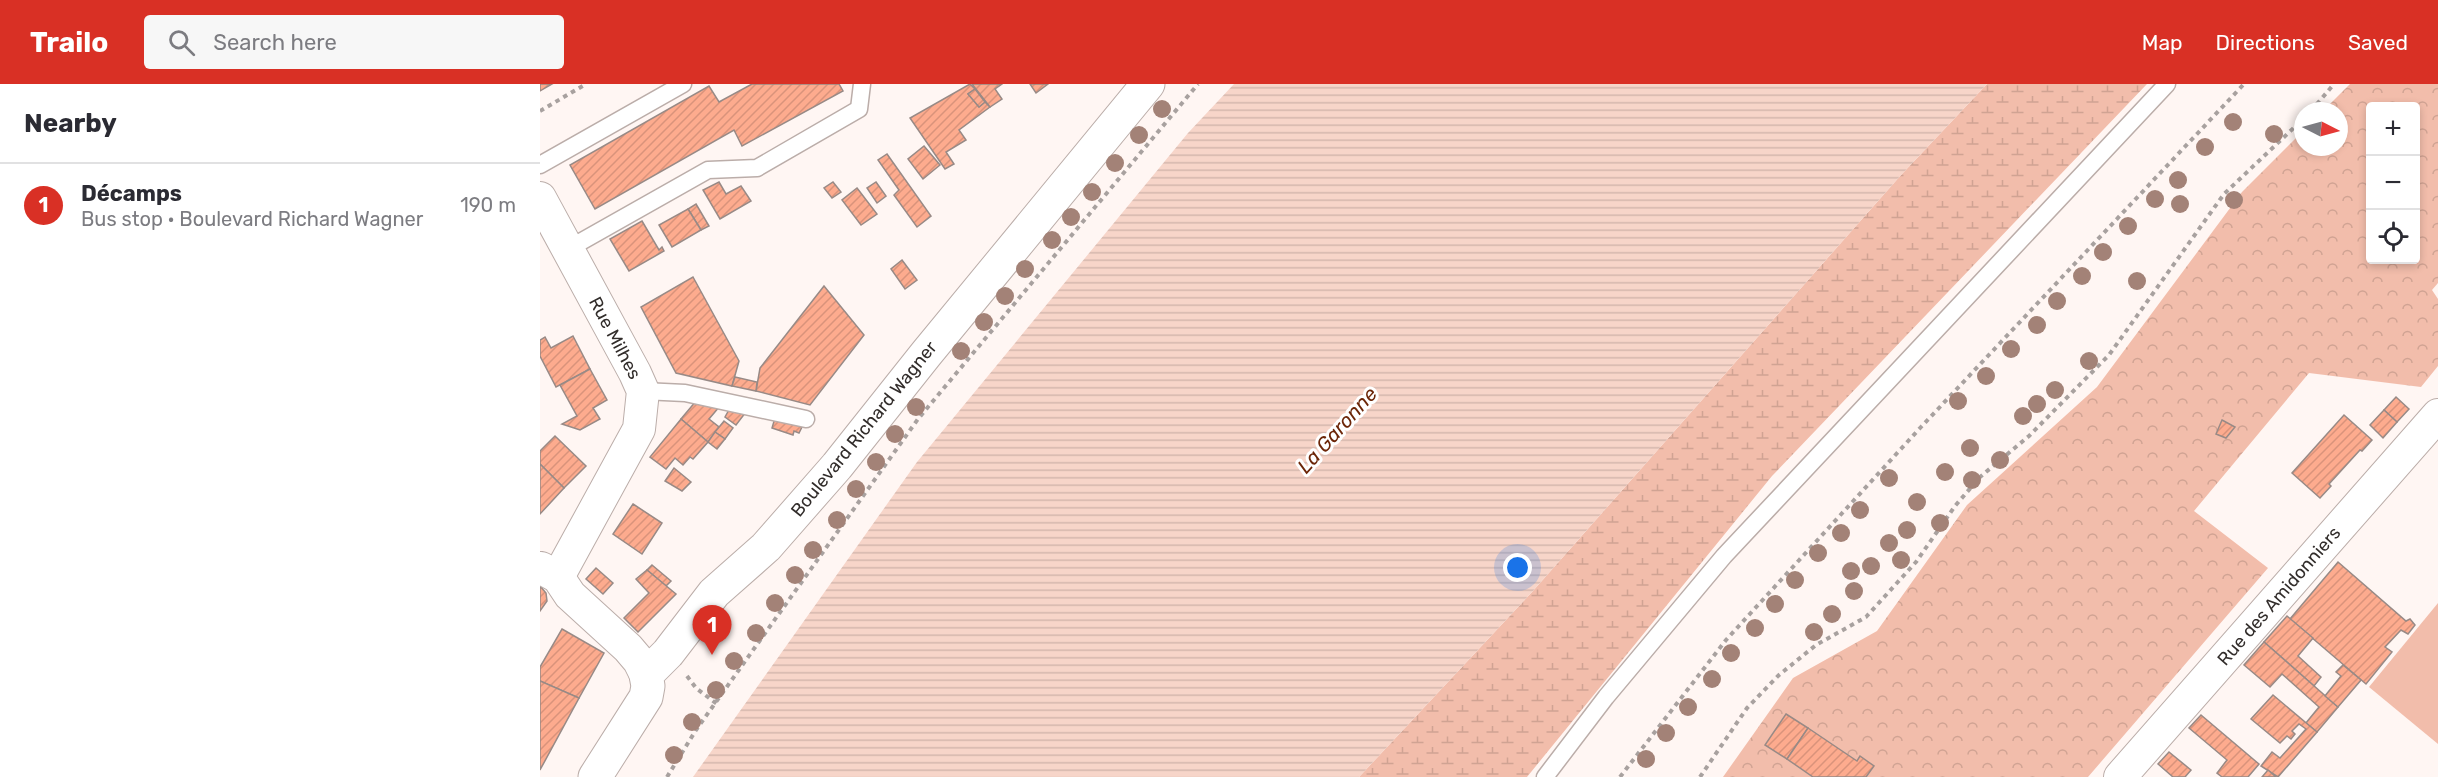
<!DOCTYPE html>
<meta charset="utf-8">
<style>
body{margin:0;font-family:Rubik,sans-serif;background:#f7f7f7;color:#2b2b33}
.controls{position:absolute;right:18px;top:18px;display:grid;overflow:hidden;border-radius:6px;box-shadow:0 3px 9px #0003}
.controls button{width:54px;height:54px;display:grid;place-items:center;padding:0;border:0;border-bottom:2px solid #e1e1e2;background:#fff;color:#2b2b33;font:30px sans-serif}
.compass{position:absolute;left:1754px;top:18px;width:54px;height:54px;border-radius:50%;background:#fff;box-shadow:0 3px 9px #0003;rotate:96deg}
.you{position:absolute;left:978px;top:484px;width:21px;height:21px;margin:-15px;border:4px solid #fff;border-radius:50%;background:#1a73e8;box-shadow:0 0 0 9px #1a73e833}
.badge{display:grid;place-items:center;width:39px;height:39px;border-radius:50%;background:#d93025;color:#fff;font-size:20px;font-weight:700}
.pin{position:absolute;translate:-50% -50px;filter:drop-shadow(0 2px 3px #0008)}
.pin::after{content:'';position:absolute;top:32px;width:21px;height:18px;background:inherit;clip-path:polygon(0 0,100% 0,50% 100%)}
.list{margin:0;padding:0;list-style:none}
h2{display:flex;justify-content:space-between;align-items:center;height:78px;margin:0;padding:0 24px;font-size:26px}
h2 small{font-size:20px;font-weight:400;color:#7c7c81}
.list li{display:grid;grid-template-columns:39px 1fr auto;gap:18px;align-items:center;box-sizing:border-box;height:84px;padding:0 24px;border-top:2px solid #e1e1e2}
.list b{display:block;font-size:22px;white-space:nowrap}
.list p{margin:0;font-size:20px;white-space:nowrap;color:#7c7c81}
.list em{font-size:20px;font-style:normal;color:#7c7c81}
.icon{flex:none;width:33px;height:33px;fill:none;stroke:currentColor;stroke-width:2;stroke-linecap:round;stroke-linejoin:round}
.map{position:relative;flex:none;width:1898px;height:693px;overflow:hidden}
header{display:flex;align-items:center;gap:36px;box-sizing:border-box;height:84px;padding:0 30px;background:#d93025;color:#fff}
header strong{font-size:28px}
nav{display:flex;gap:33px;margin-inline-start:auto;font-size:21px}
.search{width:420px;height:54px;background:#f7f7f7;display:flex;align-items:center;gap:15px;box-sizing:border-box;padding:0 21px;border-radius:6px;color:#7c7c81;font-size:22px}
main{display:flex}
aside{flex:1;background:#fff}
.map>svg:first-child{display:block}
.forest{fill:url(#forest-crowns);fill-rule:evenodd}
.wetland{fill:url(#wetland-marsh)}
.pitch{fill:#f2bdab}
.water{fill:url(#water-rules)}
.building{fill:url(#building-hatch);stroke:#988a86;stroke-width:1.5}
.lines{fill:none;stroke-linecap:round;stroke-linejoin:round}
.service-casing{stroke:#bbada9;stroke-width:19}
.minor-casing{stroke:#bbada9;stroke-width:34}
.tertiary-casing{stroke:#bbada9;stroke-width:35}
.path{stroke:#a8a19f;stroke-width:4;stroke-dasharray:4.5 4.5;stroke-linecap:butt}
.service{stroke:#fff;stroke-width:16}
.minor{stroke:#fff;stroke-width:32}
.tertiary{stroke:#fff;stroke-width:33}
.tree{fill:#a38277}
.labels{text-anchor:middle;stroke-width:6;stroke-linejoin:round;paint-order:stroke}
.street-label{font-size:18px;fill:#322d2b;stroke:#fff}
.water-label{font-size:20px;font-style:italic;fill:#6c2608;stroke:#fff}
</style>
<header>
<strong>Trailo</strong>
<div class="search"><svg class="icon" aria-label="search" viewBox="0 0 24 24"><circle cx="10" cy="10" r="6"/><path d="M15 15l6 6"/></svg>Search here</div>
<nav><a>Map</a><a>Directions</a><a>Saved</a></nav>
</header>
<main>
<aside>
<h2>Nearby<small></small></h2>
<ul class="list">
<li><span class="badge">1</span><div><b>Décamps</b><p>Bus stop · Boulevard Richard Wagner</p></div><em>190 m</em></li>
</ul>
</aside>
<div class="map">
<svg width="1898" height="693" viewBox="0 0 1898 693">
<defs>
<pattern id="forest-crowns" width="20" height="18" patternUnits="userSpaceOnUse" patternTransform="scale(1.5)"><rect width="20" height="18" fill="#f2bdab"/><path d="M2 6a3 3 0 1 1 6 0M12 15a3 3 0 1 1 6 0" fill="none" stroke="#d0a393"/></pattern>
<pattern id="wetland-marsh" width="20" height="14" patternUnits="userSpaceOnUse" patternTransform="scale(1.5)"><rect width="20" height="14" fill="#f2bdab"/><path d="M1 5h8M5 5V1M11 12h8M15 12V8" fill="none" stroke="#d0a393"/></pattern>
<pattern id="water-rules" width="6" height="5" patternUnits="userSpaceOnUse" patternTransform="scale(1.5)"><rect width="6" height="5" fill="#f7d5c9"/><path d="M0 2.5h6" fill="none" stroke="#d4b7ad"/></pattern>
<pattern id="building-hatch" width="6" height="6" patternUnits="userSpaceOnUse" patternTransform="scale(1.5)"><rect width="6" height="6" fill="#fdab8e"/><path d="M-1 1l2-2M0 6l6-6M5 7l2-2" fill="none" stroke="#d9937b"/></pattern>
</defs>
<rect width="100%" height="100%" fill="#fff6f3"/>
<!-- forest -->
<path class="forest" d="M 1810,0 L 1898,0 L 1898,199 L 1892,206 L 1898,215 L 1898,282 L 1881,303 L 1769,289 L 1654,427 L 1728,484 L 1548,693 L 1183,693 L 1253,594 L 1337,547 L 1427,421 L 1557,303 L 1702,108 L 1763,47 L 1763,63 L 1799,63 L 1799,27 L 1783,27 ZM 1830,22 L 1876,22 L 1876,176 L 1830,176 Z"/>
<!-- wetland -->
<polygon class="wetland" points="1447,0 1607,0 1232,392 987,693 819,693 992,508 1361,91"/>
<!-- pitch -->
<polygon class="pitch" points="1898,519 1898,660 1829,603"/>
<!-- water -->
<polygon class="water" points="694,0 1447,0 1361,91 992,508 819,693 153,693 377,378 648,49"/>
<!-- building -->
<g class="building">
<polygon points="0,0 12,0 0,7"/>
<polygon points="212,0 299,0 303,7 202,62 194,46 55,125 30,81 169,2 179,18"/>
<polygon points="430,0 435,5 428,10 439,23 445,18 450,23 419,46 426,56 406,68 414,80 405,85 370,34"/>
<polygon points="432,0 462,0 455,5 462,15 450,23"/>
<polygon points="490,0 508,0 496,9"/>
<polygon points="435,5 445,18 439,23 428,10"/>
<polygon points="384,62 400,81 383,95 368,75"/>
<polygon points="347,70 391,132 377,143 354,111 359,106 338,76"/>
<polygon points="179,98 186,110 201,102 211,117 180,135 163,106"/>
<polygon points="293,98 301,108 292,114 284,104"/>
<polygon points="336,98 346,112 337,119 327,104"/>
<polygon points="317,104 337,130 321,141 302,116"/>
<polygon points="156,120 169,142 161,146 148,125"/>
<polygon points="148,125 161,146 132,163 119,141"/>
<polygon points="102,137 119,166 122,163 124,167 89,187 70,155"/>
<polygon points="362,176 377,196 365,205 351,185"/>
<polygon points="153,193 199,277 192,302 136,289 101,223"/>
<polygon points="284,202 324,251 270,321 216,307 220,284"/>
<polygon points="33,252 50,285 16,303 0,272 0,256 5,253 11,264"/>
<polygon points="50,285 67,316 53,324 60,335 40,346 22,340 37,332 20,301"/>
<polygon points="195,293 217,298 216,307 192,302"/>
<polygon points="1856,313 1869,325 1857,338 1844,326"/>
<polygon points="156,317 180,322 169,335 179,343 168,358 141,335"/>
<polygon points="190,324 206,328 196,341 185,333"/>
<polygon points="1844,326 1857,338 1843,354 1830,341"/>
<polygon points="1804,331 1832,356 1822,367 1820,366 1789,400 1791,402 1780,414 1752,389"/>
<polygon points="235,334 262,343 259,349 254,347 253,351 232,344"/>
<polygon points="141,335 168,358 153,375 150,373 143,381 135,374 126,385 110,373"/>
<polygon points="1682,336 1695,343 1686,354 1676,350"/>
<polygon points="184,337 193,344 185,355 175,348"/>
<polygon points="175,348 185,355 177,365 168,358"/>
<polygon points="15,352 46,382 24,404 0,380 0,367"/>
<polygon points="0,380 24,404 0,430"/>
<polygon points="134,384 151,398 142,407 125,397"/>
<polygon points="93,420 122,439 102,470 73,450"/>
<polygon points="1798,478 1866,537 1870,535 1875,541 1868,550 1861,546 1845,563 1852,568 1826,600 1750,535"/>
<polygon points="112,481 131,497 126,502 107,486"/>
<polygon points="56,484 73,499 63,510 46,495"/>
<polygon points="107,486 136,510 98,548 84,534 109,509 96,495"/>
<polygon points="0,502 6,509 7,517 0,527"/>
<polygon points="1747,532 1773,554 1758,572 1781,593 1774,602 1724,558"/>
<polygon points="22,545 64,569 39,614 0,597 0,583"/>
<polygon points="1724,558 1798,623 1777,648 1766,639 1779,623 1742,590 1730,603 1704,581"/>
<polygon points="1803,581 1821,596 1798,623 1785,612 1801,592 1796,588"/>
<polygon points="0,597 39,614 0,686"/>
<polygon points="1733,611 1777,648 1738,693 1721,682 1732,668 1740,674 1766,645 1759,640 1752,647 1755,650 1751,655 1747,652 1740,659 1711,635"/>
<polygon points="1246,630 1268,644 1247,675 1225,661"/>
<polygon points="1661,631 1719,680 1708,693 1682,693 1677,689 1687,676 1649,644"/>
<polygon points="1268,644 1317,677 1320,672 1334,682 1326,693 1273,693 1247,675"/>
<polygon points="1629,668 1651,686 1645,693 1633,693 1618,680"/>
<polygon points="1728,686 1736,693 1722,693"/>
</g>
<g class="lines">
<!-- service casing -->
<g class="service-casing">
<g id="service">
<polyline points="0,81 143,0"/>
<polyline points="28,165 168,86 217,84 319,25 322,0"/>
<polyline points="103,307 145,309 266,335"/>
<polyline points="1005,693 1066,613 1184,472 1627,0"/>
</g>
</g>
<!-- minor casing -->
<g class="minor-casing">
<g id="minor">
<polyline points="0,114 95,289 103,307 99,345 18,493"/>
<polyline points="1,484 18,493 30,511 88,564 99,577 106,591"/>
<polyline points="1580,693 1898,331"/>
</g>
</g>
<!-- tertiary casing -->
<g class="tertiary-casing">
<polyline id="tertiary" points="55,693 106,613 108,602 106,591 128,569 174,509 226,463 297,382 386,270 608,0"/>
</g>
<!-- path -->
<g class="path">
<polyline points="0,27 46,0"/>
<polyline points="1771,27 1794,0"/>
<polyline points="147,592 156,604 177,620"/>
<polyline points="127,693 156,646 378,335 658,0"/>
<polyline points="1080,693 1186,556 1381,343 1704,0"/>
<polyline points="1160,693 1207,624 1239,591 1276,561 1326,533 1376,478 1415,422 1440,393 1489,352 1569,271 1684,110 1763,35"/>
</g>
<!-- service -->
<use href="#service" class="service"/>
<!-- minor -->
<use href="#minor" class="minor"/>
<!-- tertiary -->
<use href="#tertiary" class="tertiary"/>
</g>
<!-- trees -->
<g class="tree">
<circle cx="622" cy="25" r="9"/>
<circle cx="1693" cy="38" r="9"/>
<circle cx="1734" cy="50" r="9"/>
<circle cx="599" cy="51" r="9"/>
<circle cx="1665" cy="63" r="9"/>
<circle cx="575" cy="79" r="9"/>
<circle cx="1638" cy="96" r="9"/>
<circle cx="552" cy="108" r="9"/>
<circle cx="1615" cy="115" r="9"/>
<circle cx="1694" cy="116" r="9"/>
<circle cx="1640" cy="120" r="9"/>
<circle cx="531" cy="133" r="9"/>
<circle cx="1588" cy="142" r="9"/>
<circle cx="512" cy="156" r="9"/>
<circle cx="1563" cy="168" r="9"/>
<circle cx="485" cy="185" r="9"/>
<circle cx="1542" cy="192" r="9"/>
<circle cx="1597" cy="197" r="9"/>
<circle cx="465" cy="212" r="9"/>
<circle cx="1517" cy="217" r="9"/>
<circle cx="444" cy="238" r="9"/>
<circle cx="1497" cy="241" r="9"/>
<circle cx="1471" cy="265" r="9"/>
<circle cx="421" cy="267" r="9"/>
<circle cx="1549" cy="277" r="9"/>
<circle cx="1446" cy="292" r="9"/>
<circle cx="1515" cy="306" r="9"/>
<circle cx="1418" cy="317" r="9"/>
<circle cx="1497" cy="320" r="9"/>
<circle cx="376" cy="323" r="9"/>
<circle cx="1483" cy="332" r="9"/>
<circle cx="355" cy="350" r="9"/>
<circle cx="1430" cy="364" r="9"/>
<circle cx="1460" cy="376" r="9"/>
<circle cx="336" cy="378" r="9"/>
<circle cx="1405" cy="388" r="9"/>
<circle cx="1349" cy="394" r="9"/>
<circle cx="1432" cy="396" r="9"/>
<circle cx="316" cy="405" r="9"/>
<circle cx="1377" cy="418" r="9"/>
<circle cx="1320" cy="426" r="9"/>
<circle cx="297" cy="436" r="9"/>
<circle cx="1400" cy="439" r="9"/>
<circle cx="1367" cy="446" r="9"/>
<circle cx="1301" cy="449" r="9"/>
<circle cx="1349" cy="459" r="9"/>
<circle cx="273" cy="466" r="9"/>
<circle cx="1278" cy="469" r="9"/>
<circle cx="1361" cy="476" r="9"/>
<circle cx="1331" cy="482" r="9"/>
<circle cx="1311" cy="487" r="9"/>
<circle cx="255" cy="491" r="9"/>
<circle cx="1255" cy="496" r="9"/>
<circle cx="1314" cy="507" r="9"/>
<circle cx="235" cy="519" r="9"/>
<circle cx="1235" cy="520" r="9"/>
<circle cx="1292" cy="530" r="9"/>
<circle cx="1215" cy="544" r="9"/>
<circle cx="1274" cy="548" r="9"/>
<circle cx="216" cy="549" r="9"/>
<circle cx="1191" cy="569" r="9"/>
<circle cx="194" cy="577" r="9"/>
<circle cx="1172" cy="595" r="9"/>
<circle cx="176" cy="606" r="9"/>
<circle cx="1148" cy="623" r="9"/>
<circle cx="152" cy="638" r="9"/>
<circle cx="1126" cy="649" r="9"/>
<circle cx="134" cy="671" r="9"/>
<circle cx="1106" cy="675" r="9"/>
</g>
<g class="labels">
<!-- street labels -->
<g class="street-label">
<text transform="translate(75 254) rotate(62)" y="6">Rue Milhes</text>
<text transform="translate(324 345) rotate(-51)" y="6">Boulevard Richard Wagner</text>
<text transform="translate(1739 512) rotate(-49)" y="6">Rue des Amidonniers</text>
</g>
<!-- water labels -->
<g class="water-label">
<text transform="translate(797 346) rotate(-48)" y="7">La Garonne</text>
</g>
</g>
</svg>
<div class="controls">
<button>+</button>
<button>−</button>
<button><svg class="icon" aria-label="locate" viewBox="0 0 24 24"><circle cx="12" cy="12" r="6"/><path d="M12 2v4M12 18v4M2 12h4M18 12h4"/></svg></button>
</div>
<svg class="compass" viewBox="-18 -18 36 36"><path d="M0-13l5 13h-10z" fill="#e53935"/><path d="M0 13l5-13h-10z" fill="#7c7c81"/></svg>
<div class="you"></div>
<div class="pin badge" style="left:172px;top:571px">1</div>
</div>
</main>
